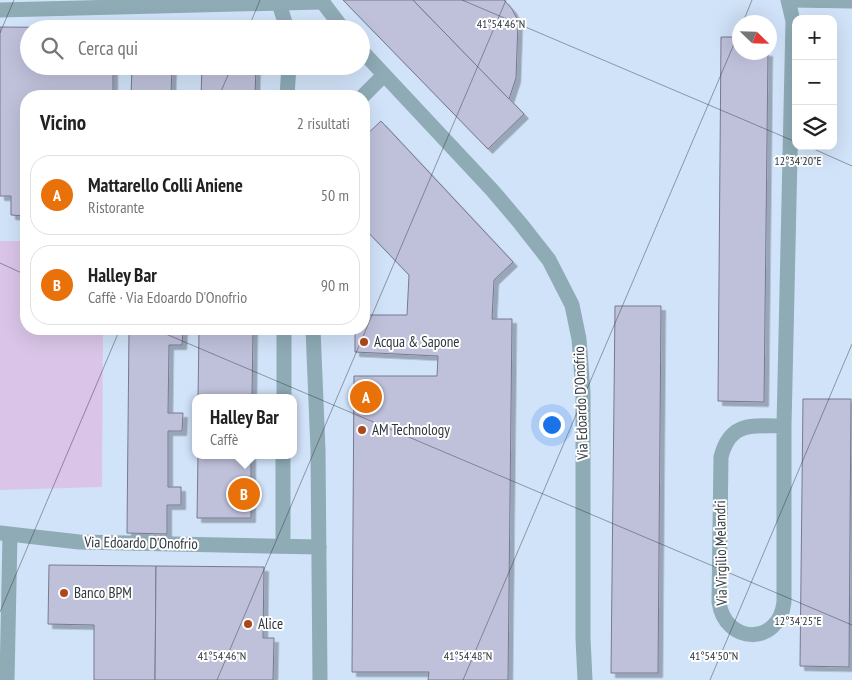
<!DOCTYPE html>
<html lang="it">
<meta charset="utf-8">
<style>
body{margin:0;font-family:"PT Sans Narrow",sans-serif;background:#f2f2f2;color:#222}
.controls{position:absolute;right:15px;top:15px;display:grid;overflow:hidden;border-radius:10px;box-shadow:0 5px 20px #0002}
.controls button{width:45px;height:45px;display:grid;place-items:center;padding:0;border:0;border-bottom:1px solid #e0e0e0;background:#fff;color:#222;font:25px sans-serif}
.compass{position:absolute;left:732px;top:15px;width:45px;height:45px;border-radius:50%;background:#fff;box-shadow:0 5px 20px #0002;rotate:113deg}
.you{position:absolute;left:551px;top:424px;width:18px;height:18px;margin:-12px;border:4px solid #fff;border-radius:50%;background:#1a73e8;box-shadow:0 0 0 8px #1a73e833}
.badge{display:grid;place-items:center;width:32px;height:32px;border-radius:50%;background:#ea580c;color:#fff;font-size:16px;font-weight:700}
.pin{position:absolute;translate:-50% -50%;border:2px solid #fff;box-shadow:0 1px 5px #0006}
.popup{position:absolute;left:192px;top:394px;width:105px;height:65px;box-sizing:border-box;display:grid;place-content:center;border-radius:10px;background:#fff;filter:drop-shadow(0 1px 4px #0005);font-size:16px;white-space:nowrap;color:#767676}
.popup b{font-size:19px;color:#222}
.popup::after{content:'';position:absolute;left:50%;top:100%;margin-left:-10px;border:10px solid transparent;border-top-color:#fff}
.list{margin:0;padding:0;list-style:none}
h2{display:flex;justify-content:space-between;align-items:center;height:65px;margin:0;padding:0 20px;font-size:21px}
h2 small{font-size:16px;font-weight:400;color:#767676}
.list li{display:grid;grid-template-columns:32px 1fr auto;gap:15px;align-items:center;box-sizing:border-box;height:80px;margin:0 10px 10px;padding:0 10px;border:1px solid #e0e0e0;border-radius:20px}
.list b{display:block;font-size:19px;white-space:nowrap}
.list p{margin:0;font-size:16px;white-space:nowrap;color:#767676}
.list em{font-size:16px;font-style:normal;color:#767676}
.icon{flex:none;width:28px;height:28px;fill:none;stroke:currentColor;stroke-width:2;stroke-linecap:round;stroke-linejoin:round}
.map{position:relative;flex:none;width:852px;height:680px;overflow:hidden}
.search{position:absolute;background:#fff;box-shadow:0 5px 20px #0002;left:20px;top:20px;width:350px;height:55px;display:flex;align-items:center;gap:12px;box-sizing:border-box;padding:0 18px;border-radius:28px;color:#767676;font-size:19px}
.panel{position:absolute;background:#fff;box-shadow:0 5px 20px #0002;left:20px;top:90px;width:350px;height:245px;border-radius:20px}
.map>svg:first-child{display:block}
.green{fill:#dac5e8}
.building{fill:#bfc1db;stroke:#777990;filter:url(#shadow)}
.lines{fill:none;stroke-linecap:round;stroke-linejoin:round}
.minor{stroke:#8eabb6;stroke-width:15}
.ticks{fill:none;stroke:#30373f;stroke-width:1;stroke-opacity:0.45}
.poi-dot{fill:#ad481b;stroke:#fff;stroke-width:2}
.labels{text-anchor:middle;stroke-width:4;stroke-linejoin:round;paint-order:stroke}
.poi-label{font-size:15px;fill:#30373f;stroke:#fff;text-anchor:start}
.street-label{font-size:15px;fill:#30373f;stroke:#fff}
.ticks-label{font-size:12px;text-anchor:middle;fill:#30373f;stroke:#fff;stroke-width:4;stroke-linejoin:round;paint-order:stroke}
</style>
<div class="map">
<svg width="852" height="680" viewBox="0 0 852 680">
<defs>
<filter id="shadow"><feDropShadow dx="4.5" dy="4.5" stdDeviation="0" flood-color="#0004"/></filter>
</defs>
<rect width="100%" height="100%" fill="#d1e3f9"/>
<!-- green -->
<polygon class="green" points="26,241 26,329 103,329 102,487 0,490 0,241"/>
<!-- building -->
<g class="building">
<polygon points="343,0 413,0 524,114 488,149"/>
<polygon points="413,0 504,0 512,9 518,21 516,78 509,99"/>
<polygon points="0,27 114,28 29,29 29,66 113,66 113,96 26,96 26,216 11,215 11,196 0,196"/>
<rect x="202" y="27" width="54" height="2"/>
<polygon points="721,37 740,37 740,52 768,52 764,402 718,401"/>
<polygon points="132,66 172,66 171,94 185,94 185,96 131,96"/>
<polygon points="202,66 256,66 255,96 201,96"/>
<polygon points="381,121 513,262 494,280 492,319 512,319 508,680 428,680 429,672 352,672 354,376 437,376 438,356 355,352 355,329 364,329 364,315 407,315 409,275 364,228 364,137"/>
<polygon points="615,306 661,306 658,673 611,673"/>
<polygon points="129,329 183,329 182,345 169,345 168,413 183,413 182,431 168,431 168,487 181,487 181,505 167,505 167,534 127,533"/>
<polygon points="199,329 253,329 252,398 198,398"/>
<polygon points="803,399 851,399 849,667 800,666"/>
<polygon points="198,455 251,455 251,518 197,518"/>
<polygon points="49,565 156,566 155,680 94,680 94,625 48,624"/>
<polygon points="156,566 264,567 263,638 274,638 273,680 155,680"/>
</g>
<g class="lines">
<!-- minor -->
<g class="minor">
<polyline points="278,0 287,29"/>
<polyline points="321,0 343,29"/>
<polyline points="793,0 852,1"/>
<polyline points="0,10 321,2"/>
<polyline points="361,50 492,190 520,223 549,260 572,305 579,339 583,392 583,638 585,680"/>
<polyline points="287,96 289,66"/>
<polyline points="363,96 383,76"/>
<polyline points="313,329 318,450 320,680"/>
<polyline points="284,398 284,329"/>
<path d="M 784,426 C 752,426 730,421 721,457 L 719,602 C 725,645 779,646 784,602 L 784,426 L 793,21 L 788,0"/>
<polyline points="0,533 79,542 319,547"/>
<polyline points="283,545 283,455"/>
<polyline points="7,680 10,535"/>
</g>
</g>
<!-- ticks -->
<path class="ticks" d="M 462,0 L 796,142M 743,22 L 752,0M 248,29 L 260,0M 0,33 L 14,0M 219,96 L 232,66M 807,146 L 852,166M 0,263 L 26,275M 154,329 L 852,625M 0,612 L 120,329M 217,680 L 506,0M 463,680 L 740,30M 710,680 L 852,344"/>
<!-- markers -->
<g class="poi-dot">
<circle cx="364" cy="342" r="5"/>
<circle cx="362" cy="430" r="5"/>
<circle cx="64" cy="593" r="5"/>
<circle cx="248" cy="624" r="5"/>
</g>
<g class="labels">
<!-- poi labels -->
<g class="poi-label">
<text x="374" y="347">Acqua &amp; Sapone</text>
<text x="372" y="435">AM Technology</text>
<text x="74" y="598">Banco BPM</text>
<text x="258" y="629">Alice</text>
</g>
<!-- street labels -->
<g class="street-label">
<text transform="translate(581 403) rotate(-92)" y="5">Via Edoardo D'Onofrio</text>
<text transform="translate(141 543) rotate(1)" y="5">Via Edoardo D'Onofrio</text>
<text transform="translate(721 553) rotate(-91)" y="5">Via Virgilio Melandri</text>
</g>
</g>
<g class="ticks-label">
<text x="501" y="28">41°54'46"N</text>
<text x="798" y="165">12°34'20"E</text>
<text x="798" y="625">12°34'25"E</text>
<text x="222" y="660">41°54'46"N</text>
<text x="468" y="660">41°54'48"N</text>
<text x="714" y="660">41°54'50"N</text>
</g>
</svg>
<div class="controls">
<button>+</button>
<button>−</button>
<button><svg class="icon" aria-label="layers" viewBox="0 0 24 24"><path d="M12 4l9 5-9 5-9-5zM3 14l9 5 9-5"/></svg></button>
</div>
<svg class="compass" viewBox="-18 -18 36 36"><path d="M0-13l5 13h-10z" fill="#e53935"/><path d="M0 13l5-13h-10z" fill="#767676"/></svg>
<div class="you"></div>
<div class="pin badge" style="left:366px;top:397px;background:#e8710a">A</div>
<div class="pin badge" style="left:244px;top:494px;background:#e8710a">B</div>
<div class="popup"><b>Halley Bar</b>Caffè</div>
<div class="search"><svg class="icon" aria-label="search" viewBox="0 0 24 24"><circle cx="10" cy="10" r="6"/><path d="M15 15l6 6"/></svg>Cerca qui</div>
<section class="panel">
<h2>Vicino<small>2 risultati</small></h2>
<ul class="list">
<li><span class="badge" style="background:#e8710a">A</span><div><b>Mattarello Colli Aniene</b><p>Ristorante</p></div><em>50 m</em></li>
<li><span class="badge" style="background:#e8710a">B</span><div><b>Halley Bar</b><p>Caffè · Via Edoardo D'Onofrio</p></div><em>90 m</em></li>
</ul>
</section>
</div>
